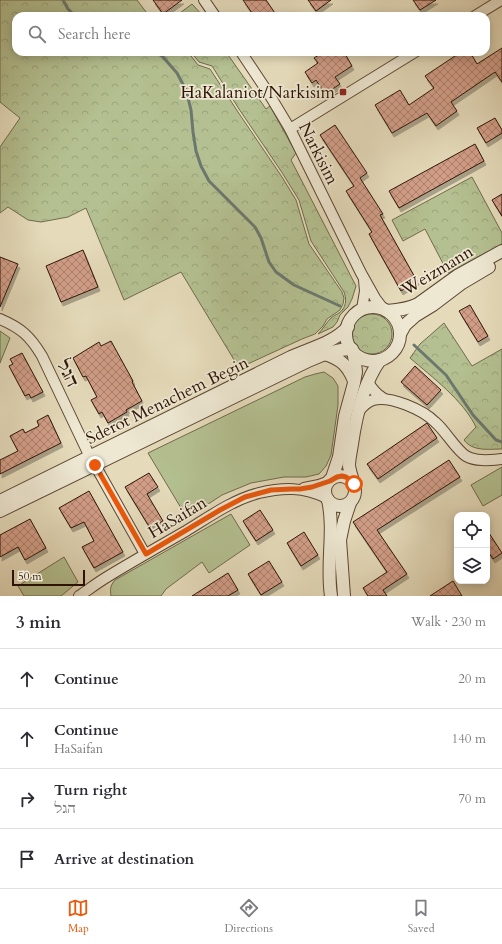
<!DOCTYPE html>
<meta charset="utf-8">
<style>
body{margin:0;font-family:Cardo,"Frank Ruhl Libre",serif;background:#f7f7f7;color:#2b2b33}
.controls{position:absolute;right:12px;bottom:12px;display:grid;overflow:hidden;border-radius:8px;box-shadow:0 2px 10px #0003}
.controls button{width:36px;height:36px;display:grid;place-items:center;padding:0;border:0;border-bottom:1px solid #e1e1e2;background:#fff;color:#2b2b33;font:20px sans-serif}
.scale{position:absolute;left:12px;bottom:10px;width:73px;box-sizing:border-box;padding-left:4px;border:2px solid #2e1406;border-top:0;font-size:11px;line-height:14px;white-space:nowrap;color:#2e1406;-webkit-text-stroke:3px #eee8d3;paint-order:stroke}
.stop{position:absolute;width:12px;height:12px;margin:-9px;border:3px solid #ea580c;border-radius:50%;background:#fff}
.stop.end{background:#ea580c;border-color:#fff;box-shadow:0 1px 4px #0008}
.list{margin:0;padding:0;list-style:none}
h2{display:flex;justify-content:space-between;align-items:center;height:52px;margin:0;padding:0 16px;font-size:17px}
h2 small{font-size:13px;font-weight:400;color:#7c7c81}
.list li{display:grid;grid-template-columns:26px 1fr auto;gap:12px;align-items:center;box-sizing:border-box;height:60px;padding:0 16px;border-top:1px solid #e1e1e2}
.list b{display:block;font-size:15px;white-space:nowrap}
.list p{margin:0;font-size:13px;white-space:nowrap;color:#7c7c81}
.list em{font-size:13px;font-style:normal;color:#7c7c81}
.icon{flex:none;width:22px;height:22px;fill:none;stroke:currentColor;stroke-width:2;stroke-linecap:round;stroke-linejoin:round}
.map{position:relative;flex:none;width:502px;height:596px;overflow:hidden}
.search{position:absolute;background:#fff;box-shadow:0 2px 10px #0003;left:12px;right:12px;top:12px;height:44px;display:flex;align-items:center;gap:10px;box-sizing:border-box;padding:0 14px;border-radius:12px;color:#7c7c81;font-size:15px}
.sheet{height:292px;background:#fff}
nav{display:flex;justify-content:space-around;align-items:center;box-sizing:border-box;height:56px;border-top:1px solid #e1e1e2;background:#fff;font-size:11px;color:#7c7c81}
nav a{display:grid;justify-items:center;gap:2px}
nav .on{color:#ea580c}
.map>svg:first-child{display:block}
.grass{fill:#b4c091;stroke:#716a4c}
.forest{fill:url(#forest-crowns);stroke:#716a4c}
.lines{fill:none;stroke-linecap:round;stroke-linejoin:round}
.stream{stroke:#6c786e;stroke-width:3}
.building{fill:url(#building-cross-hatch);stroke:#2e1406;filter:url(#shadow)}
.minor-casing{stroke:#5c4633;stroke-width:12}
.tertiary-casing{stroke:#5c4633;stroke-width:14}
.minor{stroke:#eee8d3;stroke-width:10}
.tertiary{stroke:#eee8d3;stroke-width:12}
.route{stroke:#ea580c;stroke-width:5}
.poi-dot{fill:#8f2418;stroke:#eee8d3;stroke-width:1.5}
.labels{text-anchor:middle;stroke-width:3.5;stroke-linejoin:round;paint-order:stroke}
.poi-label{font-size:17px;fill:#2e1406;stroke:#eee8d3;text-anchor:end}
.street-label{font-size:17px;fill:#2e1406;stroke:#eee8d3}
</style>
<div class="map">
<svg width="502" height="596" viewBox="0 0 502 596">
<defs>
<pattern id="forest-crowns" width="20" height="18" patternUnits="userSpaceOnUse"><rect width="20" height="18" fill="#b4c091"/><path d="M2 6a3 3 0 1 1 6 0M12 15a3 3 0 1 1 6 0" fill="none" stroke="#9ba47c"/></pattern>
<pattern id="building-cross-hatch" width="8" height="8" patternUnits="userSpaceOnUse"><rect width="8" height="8" fill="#d29e88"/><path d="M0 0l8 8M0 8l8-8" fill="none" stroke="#ab806d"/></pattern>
<filter id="shadow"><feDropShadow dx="2" dy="4" stdDeviation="0" flood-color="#0004"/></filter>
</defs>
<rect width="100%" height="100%" fill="#e5dbbb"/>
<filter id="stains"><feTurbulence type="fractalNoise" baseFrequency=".005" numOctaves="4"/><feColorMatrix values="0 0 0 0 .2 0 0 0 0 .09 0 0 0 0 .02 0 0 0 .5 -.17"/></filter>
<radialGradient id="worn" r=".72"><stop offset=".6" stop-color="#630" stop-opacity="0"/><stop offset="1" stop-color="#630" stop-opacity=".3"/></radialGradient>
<!-- grass -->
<g class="grass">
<polygon points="0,331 10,338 0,363"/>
<polygon points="324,372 333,378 338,386 338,405 331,455 326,466 319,474 306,477 284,477 251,483 222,495 187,518 148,453 305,377 315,374"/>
<polygon points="502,467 502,495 483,506 471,485"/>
<path d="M 231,514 L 250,545 L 209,573 L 202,562 L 166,589 L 161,596 L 111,596 C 110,589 110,586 115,580 Z"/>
<polygon points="64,557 78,582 61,596 24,596 18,586"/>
</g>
<!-- forest -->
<g class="forest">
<polygon points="0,0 137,0 149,16 16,16 16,52 188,52 198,65 210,69 238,112 282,177 296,200 309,244 342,292 344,298 343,304 340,310 327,319 323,326 315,334 302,339 239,368 181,272 124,300 86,208 68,217 41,222 28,220 8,207 0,213 0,147 20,118 0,102"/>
<polygon points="192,4 203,16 176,16"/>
<path d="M 191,52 L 226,52 L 266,109 L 270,106 L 296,153 L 291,160 L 356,286 L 352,299 L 348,307 L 340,315 L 337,322 L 333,327 L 318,334 C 323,329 326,323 331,318 C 333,316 336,315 339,313 C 346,308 347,300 344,292 L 311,241 L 299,200 L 283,174 L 239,109 L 212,66 L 199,62 Z"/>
<polygon points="472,177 502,233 502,244 448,273 425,229 403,241 392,220"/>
<circle cx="372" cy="334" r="20"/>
<path d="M 444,323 L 472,366 L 502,349 L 502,449 C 489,449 473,452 464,440 L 476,427 C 463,400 432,377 410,358 L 420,344 Z"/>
</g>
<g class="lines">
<!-- stream -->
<g class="stream">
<polyline points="63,0 68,9 75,16"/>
<polyline points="156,52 163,57 177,73 186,90 191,110 193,132 196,151 201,166 209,181 255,227 261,238 269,262 276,272 294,285 340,306"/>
<polyline points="414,345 446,375 473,415 496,440 502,442"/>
</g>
</g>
<!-- building -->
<g class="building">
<polygon points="153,0 182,0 163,14"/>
<polygon points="243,0 266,0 277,16 254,16"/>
<polygon points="308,0 331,0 316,11"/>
<polygon points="413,0 436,0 420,10"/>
<polygon points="502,48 502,82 495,72 451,102 457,111 436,126 427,113 392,133 375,105 400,90 409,105 434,88 425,76 461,52 470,52 477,64"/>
<polygon points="324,52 332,52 335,56 341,52 344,52 352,66 335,77 340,84 325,94 316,80 312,83 305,72 318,63 314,58"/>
<polygon points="495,118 502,130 502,133 486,143 477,128"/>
<polygon points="335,125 367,173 360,178 383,214 380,215 417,281 401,291 369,234 372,232 346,191 354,186 320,135"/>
<polygon points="475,144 484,161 399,208 389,191"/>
<polygon points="502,194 502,216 492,200"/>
<polygon points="83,250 98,287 61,302 46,266"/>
<polygon points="0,257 18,264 0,307"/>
<polygon points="470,305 488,336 478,342 459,311"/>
<polygon points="111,341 133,381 132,382 142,401 126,410 127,412 108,423 102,412 99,414 91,400 97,397 86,376 83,377 73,358 99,342 101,346"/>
<polygon points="22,353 43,392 31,398 29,394 25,396 9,366 13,364 10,359"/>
<polygon points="415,366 441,390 427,405 401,382"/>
<polygon points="48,415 61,443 0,474 0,460 18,451 10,436 23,429 25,433 39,426 37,421"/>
<polygon points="427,423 437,438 378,479 367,464"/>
<polygon points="449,460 460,477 377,530 407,574 383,590 387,596 368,596 363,588 387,572 353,522"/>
<polygon points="149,473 158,487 147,494 163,521 150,528 125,487"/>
<polygon points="89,491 123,552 94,568 82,547 94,541 84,522 71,528 59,508"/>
<polygon points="260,510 273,530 256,541 243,521"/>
<polygon points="30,519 46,548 25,560 18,547 0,557 0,535"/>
<polygon points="487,530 502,553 493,559 487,550"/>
<polygon points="304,532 318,555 301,566 287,543"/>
<polygon points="269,561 282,582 261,595 248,574"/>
<polygon points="228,573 238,590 228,596 192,596"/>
<polygon points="453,581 462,596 430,596"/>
</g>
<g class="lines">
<!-- minor casing -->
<g class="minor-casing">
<g id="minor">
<polyline points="204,0 215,16"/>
<polyline points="475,16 501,0"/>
<polyline points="241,52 269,94 290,129 361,273 375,298 384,310"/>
<polyline points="290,129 415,52"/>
<polyline points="362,309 365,291 364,280"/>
<path d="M 0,319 C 21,328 30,336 42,356 L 90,457"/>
<path d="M 368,382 C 372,389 376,394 383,398"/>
<path d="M 359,411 C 363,406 367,402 373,400 C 390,395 423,410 435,422 C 445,430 456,450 466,456 C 476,462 491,460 502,459"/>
<polyline points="95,465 145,554"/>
<polyline points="304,488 319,485 330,481"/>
<path d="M 79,596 C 88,590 97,583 107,577 C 133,561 160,546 186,531 C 209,517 232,500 259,493 C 284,487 303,487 327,498"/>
</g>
</g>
<!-- tertiary casing -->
<g class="tertiary-casing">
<g id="tertiary">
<circle cx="373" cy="334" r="27"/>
<path d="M 387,311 C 398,310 408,309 418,304 L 457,276 L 502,251"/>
<polyline points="400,334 405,325 415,316 433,305 462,283 489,267"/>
<path d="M 325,354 C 341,359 348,366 354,381"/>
<circle cx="340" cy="491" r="15"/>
<polyline points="332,478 339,457 345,416 354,383 356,372 355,362 353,351"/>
<path d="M 354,484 C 352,478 350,472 349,466 C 349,459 351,451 352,444 C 356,416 363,384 380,360"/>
<path d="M 328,500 C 335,531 326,564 331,596"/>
<path d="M 0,501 L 291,357 C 311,348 333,343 348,327"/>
<path d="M 0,511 L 308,361 C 321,355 337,349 352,349"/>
<polyline points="344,596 340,540 344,521 350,503"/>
</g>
</g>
<!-- minor -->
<use href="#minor" class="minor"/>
<!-- tertiary -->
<use href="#tertiary" class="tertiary"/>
</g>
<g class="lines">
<!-- route -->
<polyline class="route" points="95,465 146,554 220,510 245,497 271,490 291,489 300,489 312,487 330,481 337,477 342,476 346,477 350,480 354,484"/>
</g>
<!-- markers -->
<rect class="poi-dot" x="339" y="88" width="8" height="8" rx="2"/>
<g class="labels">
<!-- poi labels -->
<g class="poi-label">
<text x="335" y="98">HaKalaniot/Narkisim</text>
</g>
<!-- street labels -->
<g class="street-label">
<text transform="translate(319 153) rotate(63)" y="6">Narkisim</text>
<text transform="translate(437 270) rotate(-31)" y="6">Weizmann</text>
<text transform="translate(68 373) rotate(65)" y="6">הגל</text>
<text transform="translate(167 400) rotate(-26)" y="6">Sderot Menachem Begin</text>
<text transform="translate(177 517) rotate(-31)" y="6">HaSaifan</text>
</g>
</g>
<rect width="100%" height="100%" filter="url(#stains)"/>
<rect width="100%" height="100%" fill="url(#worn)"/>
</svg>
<div class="controls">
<button><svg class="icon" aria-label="locate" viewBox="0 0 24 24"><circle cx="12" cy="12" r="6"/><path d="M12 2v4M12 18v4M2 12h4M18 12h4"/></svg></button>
<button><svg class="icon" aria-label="layers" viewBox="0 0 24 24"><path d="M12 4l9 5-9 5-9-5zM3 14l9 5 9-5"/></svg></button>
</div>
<div class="scale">50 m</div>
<div class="stop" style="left:354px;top:484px"></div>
<div class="stop end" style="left:95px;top:465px"></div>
<div class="search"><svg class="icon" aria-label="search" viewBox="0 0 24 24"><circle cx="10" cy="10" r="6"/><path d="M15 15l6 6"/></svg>Search here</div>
</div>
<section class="sheet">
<h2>3 min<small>Walk · 230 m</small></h2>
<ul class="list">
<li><svg class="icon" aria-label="ahead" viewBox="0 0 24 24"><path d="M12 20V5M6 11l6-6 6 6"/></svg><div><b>Continue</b></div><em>20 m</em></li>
<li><svg class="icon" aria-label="ahead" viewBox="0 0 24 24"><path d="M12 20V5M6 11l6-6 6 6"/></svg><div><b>Continue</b><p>HaSaifan</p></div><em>140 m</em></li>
<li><svg class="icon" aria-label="right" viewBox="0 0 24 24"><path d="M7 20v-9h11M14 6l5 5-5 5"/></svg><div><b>Turn right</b><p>הגל</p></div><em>70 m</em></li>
<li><svg class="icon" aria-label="arrive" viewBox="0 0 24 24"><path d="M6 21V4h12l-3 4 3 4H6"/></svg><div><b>Arrive at destination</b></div></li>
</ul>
</section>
<nav>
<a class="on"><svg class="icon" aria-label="map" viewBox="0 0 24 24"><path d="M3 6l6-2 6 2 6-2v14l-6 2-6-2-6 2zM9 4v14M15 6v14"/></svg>Map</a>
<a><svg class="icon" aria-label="directions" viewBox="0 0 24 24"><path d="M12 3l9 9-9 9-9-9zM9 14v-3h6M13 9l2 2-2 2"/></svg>Directions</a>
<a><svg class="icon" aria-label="saved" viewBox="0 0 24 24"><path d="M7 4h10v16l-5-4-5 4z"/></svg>Saved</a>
</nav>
